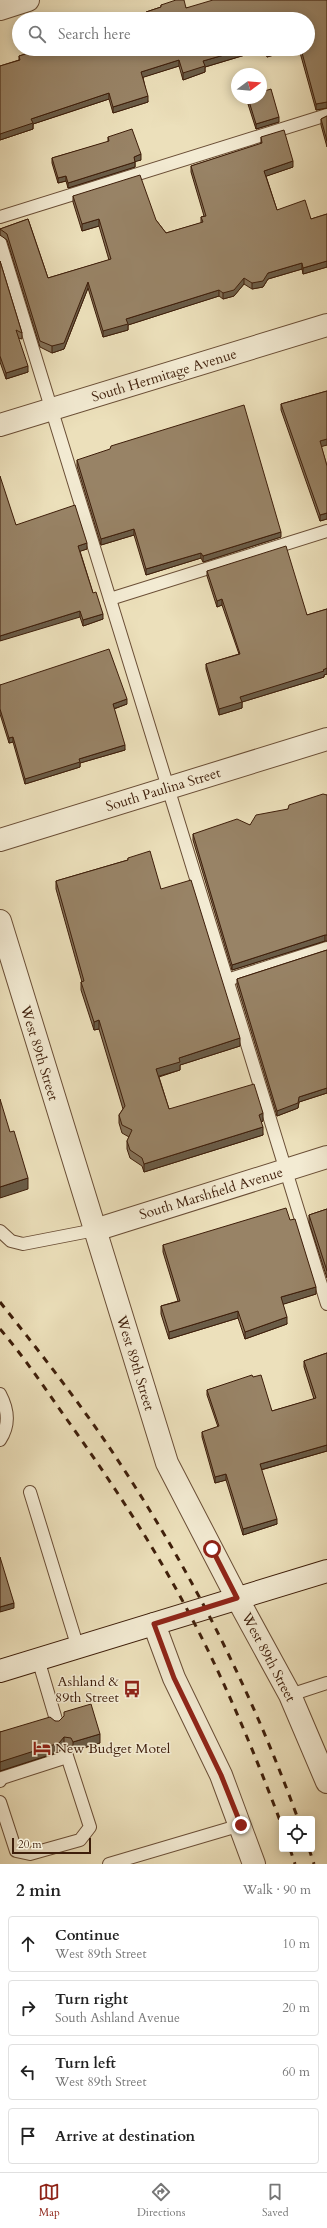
<!DOCTYPE html>
<meta charset="utf-8">
<style>
body{margin:0;font-family:Cardo,serif;background:#f6f6f6;color:#222}
.controls{position:absolute;right:12px;bottom:12px;display:grid;overflow:hidden;border-radius:4px;box-shadow:0 2px 10px #0003}
.controls button{width:36px;height:36px;display:grid;place-items:center;padding:0;border:0;border-bottom:1px solid #e0e0e0;background:#fff;color:#222;font:20px sans-serif}
.compass{position:absolute;left:231px;top:68px;width:36px;height:36px;border-radius:50%;background:#fff;box-shadow:0 2px 10px #0003;rotate:74deg}
.scale{position:absolute;left:12px;bottom:10px;width:79px;box-sizing:border-box;padding-left:4px;border:2px solid #3e1e0a;border-top:0;font-size:11px;line-height:14px;white-space:nowrap;color:#3e1e0a;-webkit-text-stroke:3px #f3ebd3;paint-order:stroke}
.stop{position:absolute;width:12px;height:12px;margin:-9px;border:3px solid #8f2418;border-radius:50%;background:#fff}
.stop.end{background:#8f2418;border-color:#fff;box-shadow:0 1px 4px #0008}
.list{margin:0;padding:0;list-style:none}
h2{display:flex;justify-content:space-between;align-items:center;height:52px;margin:0;padding:0 16px;font-size:17px}
h2 small{font-size:13px;font-weight:400;color:#767676}
.list li{display:grid;grid-template-columns:26px 1fr auto;gap:12px;align-items:center;box-sizing:border-box;height:56px;margin:0 8px 8px;padding:0 8px;border:1px solid #e0e0e0;border-radius:4px}
.list b{display:block;font-size:15px;white-space:nowrap}
.list p{margin:0;font-size:13px;white-space:nowrap;color:#767676}
.list em{font-size:13px;font-style:normal;color:#767676}
.icon{flex:none;width:22px;height:22px;fill:none;stroke:currentColor;stroke-width:2;stroke-linecap:round;stroke-linejoin:round}
.map{position:relative;flex:none;width:327px;height:1864px;overflow:hidden}
.search{position:absolute;background:#fff;box-shadow:0 2px 10px #0003;left:12px;right:12px;top:12px;height:44px;display:flex;align-items:center;gap:10px;box-sizing:border-box;padding:0 14px;border-radius:22px;color:#767676;font-size:15px}
.sheet{height:308px;background:#fff}
nav{display:flex;justify-content:space-around;align-items:center;box-sizing:border-box;height:56px;border-top:1px solid #e0e0e0;background:#fff;font-size:11px;color:#767676}
nav a{display:grid;justify-items:center;gap:2px}
nav .on{color:#8f2418}
.map>svg:first-child{display:block}
.lines{fill:none;stroke-linecap:round;stroke-linejoin:round}
.lane-casing{stroke:#6a4e36;stroke-width:14}
.street-casing{stroke:#6a4e36;stroke-width:24}
.secondary-casing{stroke:#3e1e0a;stroke-width:24}
.lane{stroke:#f3ebd3;stroke-width:12}
.street{stroke:#f3ebd3;stroke-width:22}
.secondary{stroke:#f3ebd3;stroke-width:22}
.rail{stroke:#3e1e0a;stroke-width:3;stroke-dasharray:7 7;stroke-linecap:butt}
.wall{fill:#837158;stroke:#3e1e0a}
.shaded-wall{fill:#6a5c47;stroke:#3e1e0a}
.building{fill:#988366;stroke:#3e1e0a}
.route{stroke:#8f2418;stroke-width:5}
.labels{text-anchor:middle;stroke-width:3;stroke-linejoin:round;paint-order:stroke}
.street-label{font-size:14px;fill:#3e1e0a;stroke:#f3ebd3}
.poi-label{font-size:14px;fill:#3e1e0a;stroke:#f3ebd3;text-anchor:end}
</style>
<div class="map">
<svg width="327" height="1864" viewBox="0 0 327 1864">
<rect width="100%" height="100%" fill="#ece0bb"/>
<filter id="stains"><feTurbulence type="fractalNoise" baseFrequency=".005" numOctaves="4"/><feColorMatrix values="0 0 0 0 .2 0 0 0 0 .09 0 0 0 0 .02 0 0 0 .5 -.17"/></filter>
<radialGradient id="worn" r=".72"><stop offset=".6" stop-color="#630" stop-opacity="0"/><stop offset="1" stop-color="#630" stop-opacity=".3"/></radialGradient>
<g class="lines">
<!-- lane casing -->
<g class="lane-casing">
<g id="lane">
<polyline points="0,217 327,115"/>
<polyline points="0,242 327,1304"/>
<polyline points="110,599 327,531"/>
<polyline points="227,980 327,948"/>
<polyline points="0,1231 11,1241 23,1244 95,1230"/>
<path d="M 0,1394 C 8,1409 10,1425 0,1440"/>
<polyline points="30,1492 78,1648"/>
<polyline points="38,1659 57,1723"/>
<polyline points="290,1695 327,1683"/>
<polyline points="0,1781 2,1778 67,1757"/>
<polyline points="0,1802 16,1851 30,1854 80,1840 90,1827 66,1753"/>
<polyline points="109,1864 241,1825"/>
</g>
</g>
<!-- street casing -->
<g class="street-casing">
<g id="street">
<polyline points="0,9 28,0"/>
<polyline points="0,425 327,325"/>
<polyline points="0,840 327,739"/>
<polyline points="0,921 167,1463 237,1598 290,1695 327,1782"/>
<polyline points="95,1230 327,1157"/>
<polyline points="154,1624 174,1678 221,1775 254,1864"/>
</g>
</g>
<!-- secondary casing -->
<g class="secondary-casing">
<polyline id="secondary" points="0,1671 327,1571"/>
</g>
<!-- lane -->
<use href="#lane" class="lane"/>
<!-- street -->
<use href="#street" class="street"/>
<!-- secondary -->
<use href="#secondary" class="secondary"/>
<!-- rail -->
<g class="rail">
<path d="M 0,1302 C 42,1355 84,1408 121,1465 C 194,1576 253,1695 298,1819"/>
<path d="M 0,1329 C 25,1358 46,1390 68,1421 C 112,1483 154,1546 189,1613 C 225,1681 255,1754 282,1826"/>
<polyline points="290,1849 295,1864"/>
<polyline points="309,1849 314,1864"/>
</g>
</g>
<!-- wall -->
<g class="wall">
<polygon points="327,0 327,108 316,110 299,49 308,49 308,19 146,15 146,12 161,7 161,5 186,8"/>
<polygon points="42,49 294,49 267,57 265,49 205,67 205,72 183,80 179,66 143,77 148,102 113,113 109,99 33,124 33,129 0,140 0,66 19,60 19,56"/>
<polygon points="247,98 261,98 279,122 256,129 247,101"/>
<polygon points="327,116 327,147 321,125 321,119"/>
<polygon points="108,137 141,160 135,161 135,167 68,188 66,181 58,183 52,163 52,158 108,142"/>
<polygon points="261,137 293,167 266,176 277,210 311,219 327,214 327,267 303,274 302,269 268,279 263,287 252,289 244,284 234,296 223,299 219,296 187,306 128,325 128,330 103,337 88,288 64,349 52,353 40,347 7,240 0,235 0,229 28,219 48,278 109,260 99,226 82,231 73,202 73,196 156,220 166,233 201,223 201,217 204,216 191,172 191,166 261,144"/>
<polygon points="0,261 22,333 22,339 18,338 28,372 6,379 0,362"/>
<polygon points="327,391 327,445 321,446 327,466 327,519 320,521 281,410 281,404"/>
<polygon points="77,460 281,537 203,562 201,558 146,575 134,535 101,545 77,466"/>
<polygon points="16,525 87,549 80,551 93,593 103,619 83,626 80,617"/>
<polygon points="207,571 307,615 327,609 327,674 324,675 324,677 242,702 242,708 219,715 206,669 206,664 239,654 222,605 217,607 207,576"/>
<polygon points="0,685 127,704 114,709 125,750 80,763 80,767 25,784 13,742 9,743 0,714"/>
<polygon points="327,795 327,941 325,941 232,970 193,840 193,834 250,825 288,809"/>
<polygon points="128,858 161,889 240,1046 180,1065 180,1070 159,1077 169,1109 263,1121 261,1122 263,1135 144,1172 142,1166 130,1158 127,1149 127,1141 129,1137 122,1133 119,1123 119,1115 123,1109 99,1029 94,1030 81,990 81,982 82,982 56,889 56,881 128,860"/>
<polygon points="327,950 327,1093 299,1102 298,1108 277,1116 237,985 237,979"/>
<polygon points="327,1209 327,1278 309,1222 309,1215"/>
<polygon points="290,1220 316,1294 283,1304 287,1324 245,1339 238,1318 169,1339 161,1314 161,1306 178,1301 163,1252 163,1245"/>
<polygon points="327,1353 327,1451 261,1470 277,1524 243,1535 226,1480 215,1483 202,1437 202,1432 218,1427 207,1395 207,1390 253,1377 272,1411 314,1399 304,1367 304,1361"/>
<polygon points="55,1721 100,1743 73,1751 71,1747 64,1746 59,1752 0,1771 0,1732"/>
</g>
<!-- shaded-wall -->
<g class="shaded-wall">
<polygon points="245,49 265,49 205,67 205,72 183,80 183,73 203,61"/>
<polygon points="273,49 294,49 267,57 267,51"/>
<polygon points="179,60 179,66 141,78 141,72"/>
<polygon points="109,93 109,99 33,124 33,129 0,140 0,134 31,119"/>
<polygon points="148,96 148,102 113,113 113,107"/>
<polygon points="327,102 327,108 316,110 316,104"/>
<polygon points="279,117 279,122 256,129 256,124"/>
<polygon points="141,154 141,160 134,162 134,157"/>
<polygon points="293,161 293,167 264,177 264,171"/>
<polygon points="135,162 135,167 68,188 68,183"/>
<polygon points="66,176 66,181 58,183 58,178"/>
<polygon points="99,219 99,226 82,231 82,224"/>
<polygon points="327,261 327,267 303,274 303,268"/>
<polygon points="302,263 302,269 268,279 263,287 252,289 252,283 268,273"/>
<polygon points="244,278 244,284 234,296 223,299 223,293"/>
<polygon points="88,282 88,288 64,349 52,353 52,346"/>
<polygon points="219,290 219,296 128,325 128,330 103,337 103,331 126,319"/>
<polygon points="28,366 28,372 6,379 6,373"/>
<polygon points="327,439 327,445 320,447 320,441"/>
<polygon points="327,513 327,519 320,521 320,515"/>
<polygon points="134,529 134,535 101,545 101,539"/>
<polygon points="281,532 281,537 203,562 203,556"/>
<polygon points="87,543 87,549 78,552 78,546"/>
<polygon points="201,553 201,558 146,575 146,569"/>
<polygon points="222,599 222,605 217,607 217,601"/>
<polygon points="80,611 80,617 0,641 0,636"/>
<polygon points="103,614 103,619 83,626 83,620"/>
<polygon points="327,668 327,674 324,675 324,677 242,702 242,708 219,715 219,709 240,697"/>
<polygon points="127,699 127,704 113,709 113,704"/>
<polygon points="13,737 13,742 9,743 9,738"/>
<polygon points="125,745 125,750 80,763 80,767 25,784 25,779 79,759"/>
<polygon points="325,935 325,941 232,970 232,965"/>
<polygon points="99,1020 99,1029 94,1030 94,1022"/>
<polygon points="240,1038 240,1046 180,1065 180,1070 156,1077 156,1069 179,1058"/>
<polygon points="327,1088 327,1093 299,1102 298,1108 277,1116 277,1111 299,1097"/>
<polygon points="263,1113 263,1121 259,1123 259,1115"/>
<polygon points="263,1127 263,1135 144,1172 144,1164"/>
<polygon points="28,1178 28,1189 0,1198 0,1187"/>
<polygon points="316,1287 316,1294 281,1305 281,1297"/>
<polygon points="238,1311 238,1318 169,1339 169,1332"/>
<polygon points="287,1317 287,1324 245,1339 245,1332"/>
<polygon points="327,1445 327,1451 260,1470 260,1464"/>
<polygon points="226,1474 226,1480 215,1483 215,1477"/>
<polygon points="277,1519 277,1524 243,1535 243,1529"/>
<polygon points="14,1603 14,1608 0,1612 0,1607"/>
<polygon points="100,1734 100,1743 73,1751 73,1742"/>
<polygon points="64,1737 64,1746 59,1752 0,1771 0,1762"/>
</g>
<!-- building -->
<g class="building">
<polygon points="176,0 184,0 186,8 213,0 327,0 327,102 316,104 301,49 308,49 308,19 134,19 134,18 147,15 146,12 161,7 161,5"/>
<polygon points="42,49 245,49 203,61 205,66 183,73 179,60 141,72 148,96 113,107 109,93 31,119 33,123 0,134 0,66 20,60 19,56"/>
<polygon points="267,49 273,49 267,51"/>
<polygon points="271,89 279,117 256,124 248,98 261,98 261,92"/>
<polygon points="327,116 327,141 321,119"/>
<polygon points="132,129 141,154 134,157 135,162 68,183 66,176 58,178 52,158 109,141 108,137"/>
<polygon points="284,130 293,161 264,171 277,210 305,200 311,219 327,214 327,261 303,268 302,263 268,273 263,281 252,283 244,278 234,290 223,293 219,290 187,300 126,319 128,324 103,331 88,282 64,343 52,346 40,341 7,234 0,229 28,219 48,278 111,259 99,219 82,224 73,196 140,175 156,220 166,233 203,222 201,217 206,216 191,166 262,143 261,137"/>
<polygon points="0,261 22,333 16,330 28,366 6,373 0,356"/>
<polygon points="327,391 327,439 320,441 327,466 327,513 320,515 281,404"/>
<polygon points="244,405 281,532 203,556 201,553 146,569 134,529 101,539 77,460 110,449 111,446"/>
<polygon points="0,476 16,525 75,505 87,543 78,546 93,593 96,592 103,614 83,620 80,611 0,636"/>
<polygon points="286,546 307,615 327,609 327,668 323,670 324,671 240,697 242,702 219,709 206,664 240,654 222,599 217,601 207,571"/>
<polygon points="109,649 127,699 113,704 125,745 79,759 80,762 25,779 13,737 9,738 0,709 0,685"/>
<polygon points="323,794 327,795 327,935 325,935 232,965 193,834 237,819 250,825 256,815 288,809 289,805"/>
<polygon points="150,851 161,889 191,880 240,1038 179,1058 180,1062 156,1069 169,1109 254,1084 263,1113 259,1115 263,1127 144,1164 142,1158 130,1150 127,1141 132,1130 122,1125 119,1115 125,1106 99,1020 94,1022 81,982 84,981 56,881 128,860 128,858"/>
<polygon points="327,950 327,1088 299,1097 298,1103 277,1111 237,979"/>
<polygon points="0,1099 10,1132 14,1131 28,1178 0,1187"/>
<polygon points="286,1208 290,1220 295,1219 316,1287 281,1297 287,1317 245,1332 238,1311 169,1332 161,1306 180,1301 163,1245"/>
<polygon points="327,1209 327,1271 309,1215"/>
<polygon points="327,1353 327,1445 260,1464 277,1519 243,1529 226,1474 215,1477 202,1432 219,1426 207,1390 252,1375 253,1377 261,1375 272,1411 316,1398 304,1361"/>
<polygon points="0,1557 14,1603 0,1607"/>
<polygon points="91,1704 100,1734 73,1742 71,1738 64,1737 59,1743 0,1762 0,1732 50,1717 55,1721 59,1721 64,1716 64,1712"/>
</g>
<g class="lines">
<!-- route -->
<polyline class="route" points="212,1549 237,1598 154,1624 174,1678 221,1775 241,1825"/>
</g>
<!-- icons -->
<defs>
<g id="bus-bare" transform="scale(1.38)"><path d="M-5-6H5V4H4V6H2V4H-2V6H-4V4H-5ZM-3.5-4V0h7V-4ZM-3.5 1.2v1.5H-2V1.2ZM2 1.2v1.5H3.5V1.2Z" fill="#8f2418" stroke="#f3ebd3" stroke-width="2.5" paint-order="stroke"/></g>
<g id="hotel-bare" transform="scale(1.38)"><path d="M-6-4.5h1.5V1H6V5H4.5V3h-9V5H-6ZM-4 0a1.8 1.8 0 1 1 3.6 0ZM.5 0V-2.5h3Q6-2.5 6 0Z" fill="#8f2418" stroke="#f3ebd3" stroke-width="2.5" paint-order="stroke"/></g>
</defs>
<g fill-rule="evenodd">
<use href="#bus-bare" x="132" y="1689"/>
<use href="#hotel-bare" x="42" y="1748"/>
</g>
<g class="labels">
<!-- street labels -->
<g class="street-label">
<text transform="translate(164 375) rotate(-17)" y="5">South Hermitage Avenue</text>
<text transform="translate(163 789) rotate(-17)" y="5">South Paulina Street</text>
<text transform="translate(40 1053) rotate(73)" y="5">West 89th Street</text>
<text transform="translate(211 1193) rotate(-17)" y="5">South Marshfield Avenue</text>
<text transform="translate(136 1363) rotate(73)" y="5">West 89th Street</text>
<text transform="translate(269 1657) rotate(62)" y="5">West 89th Street</text>
</g>
<!-- poi labels -->
<g class="poi-label">
<text x="119" y="1686">Ashland &amp;<tspan x="119" dy="16">89th Street</tspan></text>
<text x="55" y="1753" text-anchor="start">New Budget Motel</text>
</g>
</g>
<rect width="100%" height="100%" filter="url(#stains)"/>
<rect width="100%" height="100%" fill="url(#worn)"/>
</svg>
<div class="controls">
<button><svg class="icon" aria-label="locate" viewBox="0 0 24 24"><circle cx="12" cy="12" r="6"/><path d="M12 2v4M12 18v4M2 12h4M18 12h4"/></svg></button>
</div>
<svg class="compass" viewBox="-18 -18 36 36"><path d="M0-13l5 13h-10z" fill="#e53935"/><path d="M0 13l5-13h-10z" fill="#767676"/></svg>
<div class="scale">20 m</div>
<div class="stop" style="left:212px;top:1549px"></div>
<div class="stop end" style="left:241px;top:1825px"></div>
<div class="search"><svg class="icon" aria-label="search" viewBox="0 0 24 24"><circle cx="10" cy="10" r="6"/><path d="M15 15l6 6"/></svg>Search here</div>
</div>
<section class="sheet">
<h2>2 min<small>Walk · 90 m</small></h2>
<ul class="list">
<li><svg class="icon" aria-label="ahead" viewBox="0 0 24 24"><path d="M12 20V5M6 11l6-6 6 6"/></svg><div><b>Continue</b><p>West 89th Street</p></div><em>10 m</em></li>
<li><svg class="icon" aria-label="right" viewBox="0 0 24 24"><path d="M7 20v-9h11M14 6l5 5-5 5"/></svg><div><b>Turn right</b><p>South Ashland Avenue</p></div><em>20 m</em></li>
<li><svg class="icon" aria-label="left" viewBox="0 0 24 24"><path d="M17 20v-9H6M10 6l-5 5 5 5"/></svg><div><b>Turn left</b><p>West 89th Street</p></div><em>60 m</em></li>
<li><svg class="icon" aria-label="arrive" viewBox="0 0 24 24"><path d="M6 21V4h12l-3 4 3 4H6"/></svg><div><b>Arrive at destination</b></div></li>
</ul>
</section>
<nav>
<a class="on"><svg class="icon" aria-label="map" viewBox="0 0 24 24"><path d="M3 6l6-2 6 2 6-2v14l-6 2-6-2-6 2zM9 4v14M15 6v14"/></svg>Map</a>
<a><svg class="icon" aria-label="directions" viewBox="0 0 24 24"><path d="M12 3l9 9-9 9-9-9zM9 14v-3h6M13 9l2 2-2 2"/></svg>Directions</a>
<a><svg class="icon" aria-label="saved" viewBox="0 0 24 24"><path d="M7 4h10v16l-5-4-5 4z"/></svg>Saved</a>
</nav>
